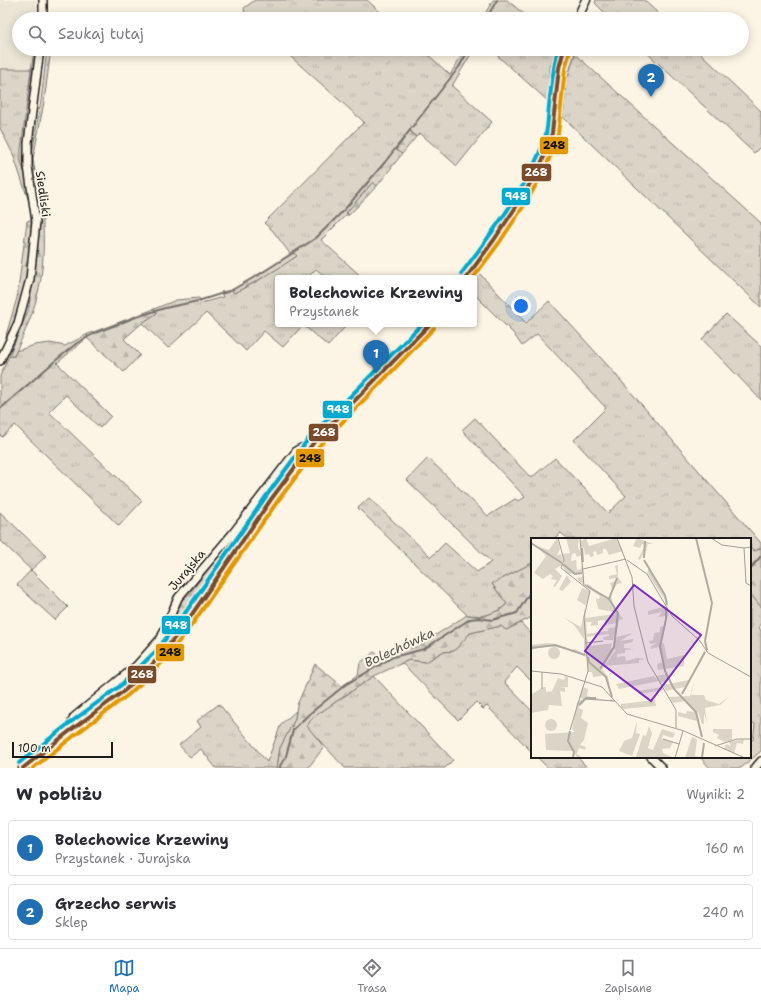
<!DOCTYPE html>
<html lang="pl">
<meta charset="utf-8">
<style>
body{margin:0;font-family:"Shantell Sans",sans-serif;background:#f2f2f3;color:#2b2b33}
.scale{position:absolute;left:12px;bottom:10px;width:101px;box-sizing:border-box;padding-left:4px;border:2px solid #1c1c1c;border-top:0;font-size:11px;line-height:14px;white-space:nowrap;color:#1c1c1c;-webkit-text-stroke:3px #fcf5e5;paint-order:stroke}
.you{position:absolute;left:521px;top:306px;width:14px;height:14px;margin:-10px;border:3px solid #fff;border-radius:50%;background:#1a73e8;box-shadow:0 0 0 6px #1a73e833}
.badge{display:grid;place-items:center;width:26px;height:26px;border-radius:50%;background:#1f6fb2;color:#fff;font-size:13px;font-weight:700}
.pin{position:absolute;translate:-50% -33px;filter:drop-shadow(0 1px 2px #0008)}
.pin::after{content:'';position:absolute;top:21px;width:14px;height:12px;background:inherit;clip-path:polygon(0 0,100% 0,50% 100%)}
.popup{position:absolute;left:275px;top:275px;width:202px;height:52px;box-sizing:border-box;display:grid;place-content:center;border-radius:4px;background:#fff;filter:drop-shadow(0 1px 3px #0005);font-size:13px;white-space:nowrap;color:#7c7c81}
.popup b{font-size:15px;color:#2b2b33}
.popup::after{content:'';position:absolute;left:50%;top:100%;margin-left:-8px;border:8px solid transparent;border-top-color:#fff}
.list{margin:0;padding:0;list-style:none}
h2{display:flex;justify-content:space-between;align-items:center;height:52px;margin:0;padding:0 16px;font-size:17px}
h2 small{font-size:13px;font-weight:400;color:#7c7c81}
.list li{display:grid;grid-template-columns:26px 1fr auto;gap:12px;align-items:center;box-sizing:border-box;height:56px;margin:0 8px 8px;padding:0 8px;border:1px solid #e1e1e2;border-radius:4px}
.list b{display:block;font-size:15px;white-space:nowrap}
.list p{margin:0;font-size:13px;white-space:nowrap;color:#7c7c81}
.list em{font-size:13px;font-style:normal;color:#7c7c81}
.icon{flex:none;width:22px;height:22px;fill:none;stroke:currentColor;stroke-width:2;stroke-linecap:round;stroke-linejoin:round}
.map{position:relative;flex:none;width:761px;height:768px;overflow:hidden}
.search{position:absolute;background:#fff;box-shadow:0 2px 10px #0003;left:12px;right:12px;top:12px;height:44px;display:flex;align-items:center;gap:10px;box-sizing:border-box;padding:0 14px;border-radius:22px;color:#7c7c81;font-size:15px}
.sheet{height:180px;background:#fff}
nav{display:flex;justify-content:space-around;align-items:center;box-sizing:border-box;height:56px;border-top:1px solid #e1e1e2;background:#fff;font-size:11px;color:#7c7c81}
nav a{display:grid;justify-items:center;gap:2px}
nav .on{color:#1f6fb2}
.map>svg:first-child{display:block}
.built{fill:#ebe5d6}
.grass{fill:url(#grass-tufts);stroke:#7c7872}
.forest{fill:url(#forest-firs);stroke:#7c7872}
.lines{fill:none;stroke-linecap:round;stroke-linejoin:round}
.stream{stroke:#75726c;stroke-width:2}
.minor-casing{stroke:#1c1c1c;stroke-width:10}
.tertiary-casing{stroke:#1c1c1c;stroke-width:11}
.minor{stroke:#fcf5e5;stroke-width:7}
.tertiary{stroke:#fcf5e5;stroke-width:8}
.bus-1-casing{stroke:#fcf5e5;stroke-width:7}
.bus-2-casing{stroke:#fcf5e5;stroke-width:7}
.bus-3-casing{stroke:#fcf5e5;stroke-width:7}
.bus-1{stroke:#7a4b2a;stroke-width:4}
.bus-2{stroke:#e19803;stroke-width:4}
.bus-3{stroke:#00a9ce;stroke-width:4}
.labels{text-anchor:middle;stroke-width:4;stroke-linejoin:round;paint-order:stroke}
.street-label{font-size:12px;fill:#1c1c1c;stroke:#fcf5e5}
.water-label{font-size:13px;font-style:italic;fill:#575551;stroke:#fcf5e5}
.inset-river{fill:none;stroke:#b0aba1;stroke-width:2}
.inset-road{fill:none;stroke:#a29e95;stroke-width:1}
.view{fill:#7b2cbf;fill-opacity:0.15;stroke:#7b2cbf;stroke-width:2}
.inset-edge{fill:none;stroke:#1c1c1c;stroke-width:2}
.line-badge{stroke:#fcf5e5;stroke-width:1.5}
.badge-label{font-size:11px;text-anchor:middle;font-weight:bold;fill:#fff}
.pale-badge-label{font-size:11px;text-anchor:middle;font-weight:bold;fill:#111}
</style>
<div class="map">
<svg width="761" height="768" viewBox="0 0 761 768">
<defs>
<pattern id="grass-tufts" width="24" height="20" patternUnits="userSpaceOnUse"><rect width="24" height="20" fill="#dbd5c8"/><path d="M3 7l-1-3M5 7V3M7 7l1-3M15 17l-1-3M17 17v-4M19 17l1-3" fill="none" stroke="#bbb6ab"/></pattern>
<pattern id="forest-firs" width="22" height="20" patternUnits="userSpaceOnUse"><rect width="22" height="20" fill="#dbd5c8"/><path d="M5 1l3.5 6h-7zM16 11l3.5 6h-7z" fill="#bbb6ab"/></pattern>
</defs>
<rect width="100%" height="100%" fill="#fcf5e5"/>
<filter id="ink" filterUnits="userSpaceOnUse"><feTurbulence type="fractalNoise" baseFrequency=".025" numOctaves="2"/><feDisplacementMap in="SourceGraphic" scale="8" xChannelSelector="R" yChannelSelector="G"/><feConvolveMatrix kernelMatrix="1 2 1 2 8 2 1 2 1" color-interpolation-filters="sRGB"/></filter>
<g filter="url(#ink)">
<!-- built -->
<polygon class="built" points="0,0 37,0 37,19 19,19 19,49 34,49 31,69 0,69"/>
<!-- grass -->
<g class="grass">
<polygon points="255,0 367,0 388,19 248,19 245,16 244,8"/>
<polygon points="493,0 507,0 530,19 482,19"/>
<polygon points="596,0 644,0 664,19 611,19 595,3"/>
<polygon points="282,49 422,49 450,75 465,49 474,49 452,86 492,122 457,166 420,133 416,137 411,131 396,149 402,154 377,186 373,182 346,213 349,215 346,215 321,240 363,278 327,278 316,269 307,278 278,278 278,324 343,324 345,327 328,346 303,325 283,347 264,331 246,351 206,313 168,348 142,323 157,313 154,309 176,300 199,298 201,303 223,297 221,292 232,290 234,293 256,282 297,256 294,253 291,255 273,231 264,223 364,122"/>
<polygon points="490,49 556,49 550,67 548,101"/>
<polygon points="643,49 696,49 761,111 761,146 754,153"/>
<polygon points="575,54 761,223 761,307 563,117 567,79"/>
<polygon points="0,69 31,69 21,161 26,175 31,198 28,199 13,154 0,128"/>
<path d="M 479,273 L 526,323 L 549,301 L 610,368 L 761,543 L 761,548 L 755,551 L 750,548 L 750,539 L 568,539 L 561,533 L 553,539 L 532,539 L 532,563 L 492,584 L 507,604 C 494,615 484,617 467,615 L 358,508 L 369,498 L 431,557 L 445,543 L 477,572 L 491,562 L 407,480 L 428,458 L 488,516 L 515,499 L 519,501 L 525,497 L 462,430 L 475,418 L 531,478 L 555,458 L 608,513 L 626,496 L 574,440 L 606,408 L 537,334 L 522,346 L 513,333 L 474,294 L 474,279 Z"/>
<polygon points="726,314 761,346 761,400 702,339"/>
<polygon points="88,334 87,338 57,363 111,416 100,428 66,395 49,412 142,501 119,526 15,425 2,437 0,435 0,376 9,356 14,356 16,351 35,345 50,343 65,346"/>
<polygon points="0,512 46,556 31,570 68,607 55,620 17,585 31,570 0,540"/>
<polygon points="750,593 761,607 761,623 759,626 761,632 761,751 741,768 710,768 700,757 750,757 750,739 753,740 755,724 750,722"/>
<polygon points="521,623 532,635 532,682 517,667 504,682 532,711 532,752 487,706 483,709 476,702 458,720 402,663 409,660 426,662 442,652 454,651 470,633 501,626 506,630"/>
<polygon points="374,676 453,760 445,768 345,768 306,726 312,718"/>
<polygon points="219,704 267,762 281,724 296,711 295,719 280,748 277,768 216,768 201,749 190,757 179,745 201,727 197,721"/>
<polygon points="537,757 577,757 588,768 548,768"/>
</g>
<!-- forest -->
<g class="forest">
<polygon points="34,49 38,49 24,148 26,175 25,175 21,161 21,149"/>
<polygon points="47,49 51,49 44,102 33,159 36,177 34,178 31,159 41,101"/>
<polygon points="571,51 575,54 567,79 563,117 559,113 564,77"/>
<polygon points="410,131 416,137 402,154 396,150"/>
<polygon points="373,182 377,186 349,215 346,213"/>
<path d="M 42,210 C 44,232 44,256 41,278 C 37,305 25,332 14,356 L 9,356 L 28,311 L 31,294 L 38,232 L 38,211 Z"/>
<path d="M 31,220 C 29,260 28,300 9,336 L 6,335 L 17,298 L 27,221 Z"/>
<path d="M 294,253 L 297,256 C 277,270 256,282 234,293 L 232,290 Z"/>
<polygon points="154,309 157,313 142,323 124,339 140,355 124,372 87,338 88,334"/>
<polygon points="304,450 265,503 208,584 188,606 160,653 123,690 79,720 82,715 128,676 163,639 182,600 190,593 296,454"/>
<polygon points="750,548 755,551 761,548 761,607 750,593"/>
<polygon points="532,563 532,617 506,630 501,626 470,633 454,651 442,652 426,662 409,660 374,676 312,718 307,726 324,747 308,768 277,768 280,748 295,719 297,705 315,664 342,686 358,675 360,663 374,652 384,657 403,649 417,647 467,615 482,617 500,610 507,604 492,584"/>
</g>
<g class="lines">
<!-- stream -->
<g class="stream">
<polyline points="486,19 497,0"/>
<polyline points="0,409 55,361 77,343 95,333 136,317 165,308 198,301 230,291 260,274 316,238 345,209 385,162 459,67 469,49"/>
<polyline points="750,569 761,556"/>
<polyline points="280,768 280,766 286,756 293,730 308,715 345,685 393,657 424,649 470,619 479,618 492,620 517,613 529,594 532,592"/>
</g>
<!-- minor casing -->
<g class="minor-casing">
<g id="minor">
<polyline points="43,19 43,0"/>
<polyline points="0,361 18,323 30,279 36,222 28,166 28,143 40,49"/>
<polyline points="67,733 74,717 136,666 161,638 178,598 233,533 297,450 314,442"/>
<polyline points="651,757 662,768"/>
<polyline points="755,768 761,761"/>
</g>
</g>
<!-- tertiary casing -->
<g class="tertiary-casing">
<g id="tertiary">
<polyline points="577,19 586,0"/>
<polyline points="466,278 494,240 520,201 540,166 547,150 552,133 559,68 564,49"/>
<polyline points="23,768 71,730 124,691 146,671 162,654 188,620 272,498 314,442 362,393 392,364 430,324"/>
</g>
</g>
<!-- minor -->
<use href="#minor" class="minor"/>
<!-- tertiary -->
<use href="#tertiary" class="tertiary"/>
<!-- bus-1 casing -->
<g class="bus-1-casing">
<g id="bus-1">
<polyline points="466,278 494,240 520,201 540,166 547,150 552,133 559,68 564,49"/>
<polyline points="23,768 71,730 124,691 146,671 162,654 188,620 272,498 314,442 430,324"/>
</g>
</g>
<!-- bus-2 casing -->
<g class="bus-2-casing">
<g id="bus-2">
<polyline points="473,278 499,243 525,204 545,169 552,152 558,134 565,69 570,51"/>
<polyline points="33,768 75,735 128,695 150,675 166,658 193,623 277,502 319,446 434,328"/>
</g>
</g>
<!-- bus-3 casing -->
<g class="bus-3-casing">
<g id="bus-3">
<path d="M 461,274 C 490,235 533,181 546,134 C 548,125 548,115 549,106 C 551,87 553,68 558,49"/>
<polyline points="19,763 67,725 120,686 157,650 183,616 267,495 309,438 422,324"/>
</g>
</g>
<!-- bus-1 -->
<use href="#bus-1" class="bus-1"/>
<!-- bus-2 -->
<use href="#bus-2" class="bus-2"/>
<!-- bus-3 -->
<use href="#bus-3" class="bus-3"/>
</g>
</g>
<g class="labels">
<!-- street labels -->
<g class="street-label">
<text transform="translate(43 194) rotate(82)" y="4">Siedliski</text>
<text transform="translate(187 570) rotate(-50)" y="4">Jurajska</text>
</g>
<!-- water labels -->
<g class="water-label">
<text transform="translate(399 647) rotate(-25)" y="5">Bolechówka</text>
</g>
</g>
<!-- overview -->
<g transform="translate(531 538)">
<rect width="220" height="220" fill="#fcf5e5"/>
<path d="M 26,0 L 29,11 L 26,17 L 30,16 L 32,23 L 29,24 L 34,28 L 31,16 L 39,15 L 35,0 L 48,0 L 47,9 L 51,17 L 46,19 L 44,15 L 41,16 L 40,23 L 45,22 L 46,32 L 50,31 L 52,25 L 53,47 L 45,40 L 51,39 L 52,35 L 36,36 L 31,27 L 24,31 L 31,38 L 24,49 L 22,48 L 26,42 L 20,41 L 22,38 L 19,36 L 12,41 L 3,35 L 15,18 L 5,8 L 18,12 ZM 55,0 L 58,8 L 85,0 L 92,13 L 78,17 L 75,11 L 72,11 L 72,15 L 66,17 L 65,13 L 62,14 L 63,18 L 59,19 L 58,16 L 54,17 L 53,10 L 50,9 L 50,3 ZM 106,0 L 122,6 L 117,6 L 115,11 L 117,12 L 114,13 L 109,22 L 107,21 L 114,7 L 111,6 L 109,10 L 102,8 ZM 87,27 L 87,39 L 91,45 L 86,46 L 82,53 L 79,45 L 85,43 L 86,40 L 78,41 L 78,38 L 86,36 L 84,28 ZM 118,30 L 132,55 L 137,66 L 116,35 ZM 36,37 L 40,44 L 31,53 L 28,51 ZM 51,50 L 59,53 L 54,70 L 54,67 L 46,62 ZM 69,58 L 77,61 L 83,74 L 67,71 L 65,61 L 68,61 ZM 135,68 L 138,76 L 135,83 L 135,78 L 127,79 L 131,74 L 117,77 L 117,73 ZM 84,76 L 87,76 L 87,85 L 74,87 L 74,82 L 67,83 L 67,87 L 59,88 L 61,84 L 54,84 L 54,80 ZM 133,88 L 129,106 L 133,105 L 136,121 L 153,117 L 153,128 L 134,131 L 138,141 L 130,145 L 125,138 L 135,136 L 133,131 L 127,132 L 126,126 L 132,124 L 128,109 L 120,111 L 120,108 L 126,105 L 119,106 L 118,103 L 122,102 L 123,95 L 129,94 L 129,89 ZM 86,89 L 82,102 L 73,102 L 72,99 L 78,98 L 78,96 L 55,99 L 55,96 L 77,93 L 78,90 ZM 102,95 L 89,103 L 102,101 L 102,104 L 93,106 L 93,110 L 103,111 L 94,112 L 94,115 L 86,116 L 86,119 L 94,118 L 95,123 L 106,120 L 115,121 L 108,122 L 108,125 L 73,128 L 86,110 L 85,99 ZM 81,105 L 78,119 L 72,123 L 58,123 L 55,109 ZM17 115a6 6 0 1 1 12 0a6 6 0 1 1-12 0ZM 174,112 L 175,112 L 165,132 L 154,149 L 144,151 L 146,155 L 142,151 L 135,153 L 132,147 L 158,142 ZM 57,124 L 67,131 L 71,138 L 62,139 L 61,134 L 57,134 ZM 34,138 L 37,139 L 37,149 L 29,150 L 34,150 L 34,154 L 29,153 L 31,168 L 18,167 L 17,172 L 0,175 L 0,157 L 12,149 L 15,149 L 15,154 L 21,153 L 27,140 L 33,142 ZM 123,138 L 128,143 L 88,151 L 85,146 ZM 164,141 L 160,157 L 173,157 L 175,162 L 188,166 L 199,158 L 189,167 L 174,170 L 176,185 L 173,175 L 173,186 L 171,186 L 167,174 L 154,163 L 142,165 L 138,159 L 159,158 ZM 52,149 L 57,151 L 56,158 L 78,163 L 80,161 L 84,164 L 57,160 L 47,170 L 52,172 L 50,180 L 57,185 L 53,202 L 49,207 L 55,209 L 54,212 L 48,210 L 46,216 L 52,220 L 47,220 L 43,215 L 41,220 L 42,213 L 15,212 L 14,196 L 44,194 L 41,191 L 46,164 L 52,161 L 48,159 ZM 131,149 L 133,152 L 108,156 L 107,153 ZM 124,162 L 125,168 L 92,171 L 90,169 L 90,166 ZM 156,173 L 166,174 L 171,200 L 166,183 L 147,178 L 147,174 L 155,176 ZM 106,183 L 105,195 L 109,196 L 101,218 L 88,213 L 93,203 L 101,200 ZM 118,188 L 121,195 L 117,210 L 122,212 L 131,191 L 144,195 L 142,200 L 132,197 L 131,201 L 142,204 L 139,210 L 131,211 L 132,215 L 143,220 L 105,219 L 112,197 L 115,198 ZM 182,191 L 201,191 L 201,202 L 194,204 L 186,200 L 188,197 L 182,194 ZM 161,199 L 166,201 L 164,218 L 170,219 L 173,205 L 171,220 L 154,220 ZM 213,201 L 212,206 L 206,205 L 203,215 L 193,211 L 195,206 L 200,208 L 198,204 Z" fill="#dbd5c8"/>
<path d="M 57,46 L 68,55 L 77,60 L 80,57 L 82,68 L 92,81 L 88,82 L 84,101 L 87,102 L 87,111 L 83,112 L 71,131 L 77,139 L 80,156 L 74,139 L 57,124 L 55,119 L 40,112 L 44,111 L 53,116 L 53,101 L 43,87 L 32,79 L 50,89 L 54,70 L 58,122 L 72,123 L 78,119 L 77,113 L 82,109 L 87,77 L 84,76 L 74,59 L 69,58 L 54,48 ZM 16,105 L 25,106 L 39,111 L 15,108 L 0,112 L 0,107 Z" fill="#dbd5c8"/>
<path d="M14 187a6 6 0 1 1 12 0a6 6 0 1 1-12 0Z" fill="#dbd5c8"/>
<path class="inset-river" d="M 165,0 L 181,65 L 174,103 L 176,112M 0,5 L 31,25M 51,10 L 52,24M 113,20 L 114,3M 113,22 L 134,57 L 136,67M 32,26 L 44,36 L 51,35M 54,47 L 78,61 L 87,75 L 83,109 L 69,131M 78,61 L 86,40M 135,69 L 135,81 L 129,109 L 134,133 L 143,151 L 165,174 L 171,199M 0,110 L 24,107 L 54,117M 57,119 L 58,124 L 75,139 L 81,159M 151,156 L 174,114M 48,167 L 55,160 L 65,160M 39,193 L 37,203 L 43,214 L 42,220M 171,220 L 173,205"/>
<path class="inset-road" d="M 27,0 L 33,22 L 30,30 L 59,53 L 53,79 L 57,133 L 39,192M 49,0 L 53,48M 86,0 L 101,39 L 103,68 L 117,124 L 145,172 L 145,190M 180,0 L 191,7 L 213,10 L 220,9M 213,10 L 215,45 L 220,48M 96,22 L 116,36 L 141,78 L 169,103 L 177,115 L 220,139M 52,31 L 95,21M 54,105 L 72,103M 0,133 L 30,136 L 71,149 L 96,176 L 153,193 L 214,220M 11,151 L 11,134M 54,161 L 84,163M 132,201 L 148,206M 184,208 L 206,201 L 220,201M 144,220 L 152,193"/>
<path class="view" d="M 103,47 L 170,97 L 120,163 L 54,113 Z"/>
<rect width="220" height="220" class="inset-edge"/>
</g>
<g class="line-badge">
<rect x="539" y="136" width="30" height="19" rx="4" fill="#e19803"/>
<rect x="521" y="163" width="31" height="19" rx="4" fill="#7a4b2a"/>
<rect x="501" y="187" width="30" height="19" rx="4" fill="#00a9ce"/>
<rect x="322" y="400" width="31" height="19" rx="4" fill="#00a9ce"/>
<rect x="308" y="423" width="31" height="19" rx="4" fill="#7a4b2a"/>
<rect x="295" y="448" width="30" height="20" rx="4" fill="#e19803"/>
<rect x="161" y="615" width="30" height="20" rx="4" fill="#00a9ce"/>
<rect x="155" y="643" width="30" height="19" rx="4" fill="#e19803"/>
<rect x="127" y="665" width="30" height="19" rx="4" fill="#7a4b2a"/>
</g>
<g class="badge-label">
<text x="536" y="176">268</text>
<text x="516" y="200">948</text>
<text x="338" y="413">948</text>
<text x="324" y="436">268</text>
<text x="176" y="629">948</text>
<text x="142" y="678">268</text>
</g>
<g class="pale-badge-label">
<text x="554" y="149">248</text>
<text x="310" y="462">248</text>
<text x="170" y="656">248</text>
</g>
</svg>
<div class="scale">100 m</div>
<div class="you"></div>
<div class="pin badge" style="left:376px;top:373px">1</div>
<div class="popup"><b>Bolechowice Krzewiny</b>Przystanek</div>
<div class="pin badge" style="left:651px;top:97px">2</div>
<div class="search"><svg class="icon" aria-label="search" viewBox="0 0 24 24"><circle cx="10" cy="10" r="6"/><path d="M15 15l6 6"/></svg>Szukaj tutaj</div>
</div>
<section class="sheet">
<h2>W pobliżu<small>Wyniki: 2</small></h2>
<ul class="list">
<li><span class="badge">1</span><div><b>Bolechowice Krzewiny</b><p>Przystanek · Jurajska</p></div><em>160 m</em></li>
<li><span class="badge">2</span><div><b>Grzecho serwis</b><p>Sklep</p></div><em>240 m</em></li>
</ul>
</section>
<nav>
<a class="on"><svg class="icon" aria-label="map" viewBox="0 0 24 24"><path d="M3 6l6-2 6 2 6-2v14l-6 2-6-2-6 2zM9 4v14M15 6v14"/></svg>Mapa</a>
<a><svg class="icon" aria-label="directions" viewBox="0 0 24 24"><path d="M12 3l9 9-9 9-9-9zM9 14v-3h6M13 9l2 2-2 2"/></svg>Trasa</a>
<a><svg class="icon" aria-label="saved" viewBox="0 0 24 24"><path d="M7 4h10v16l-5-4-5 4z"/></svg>Zapisane</a>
</nav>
